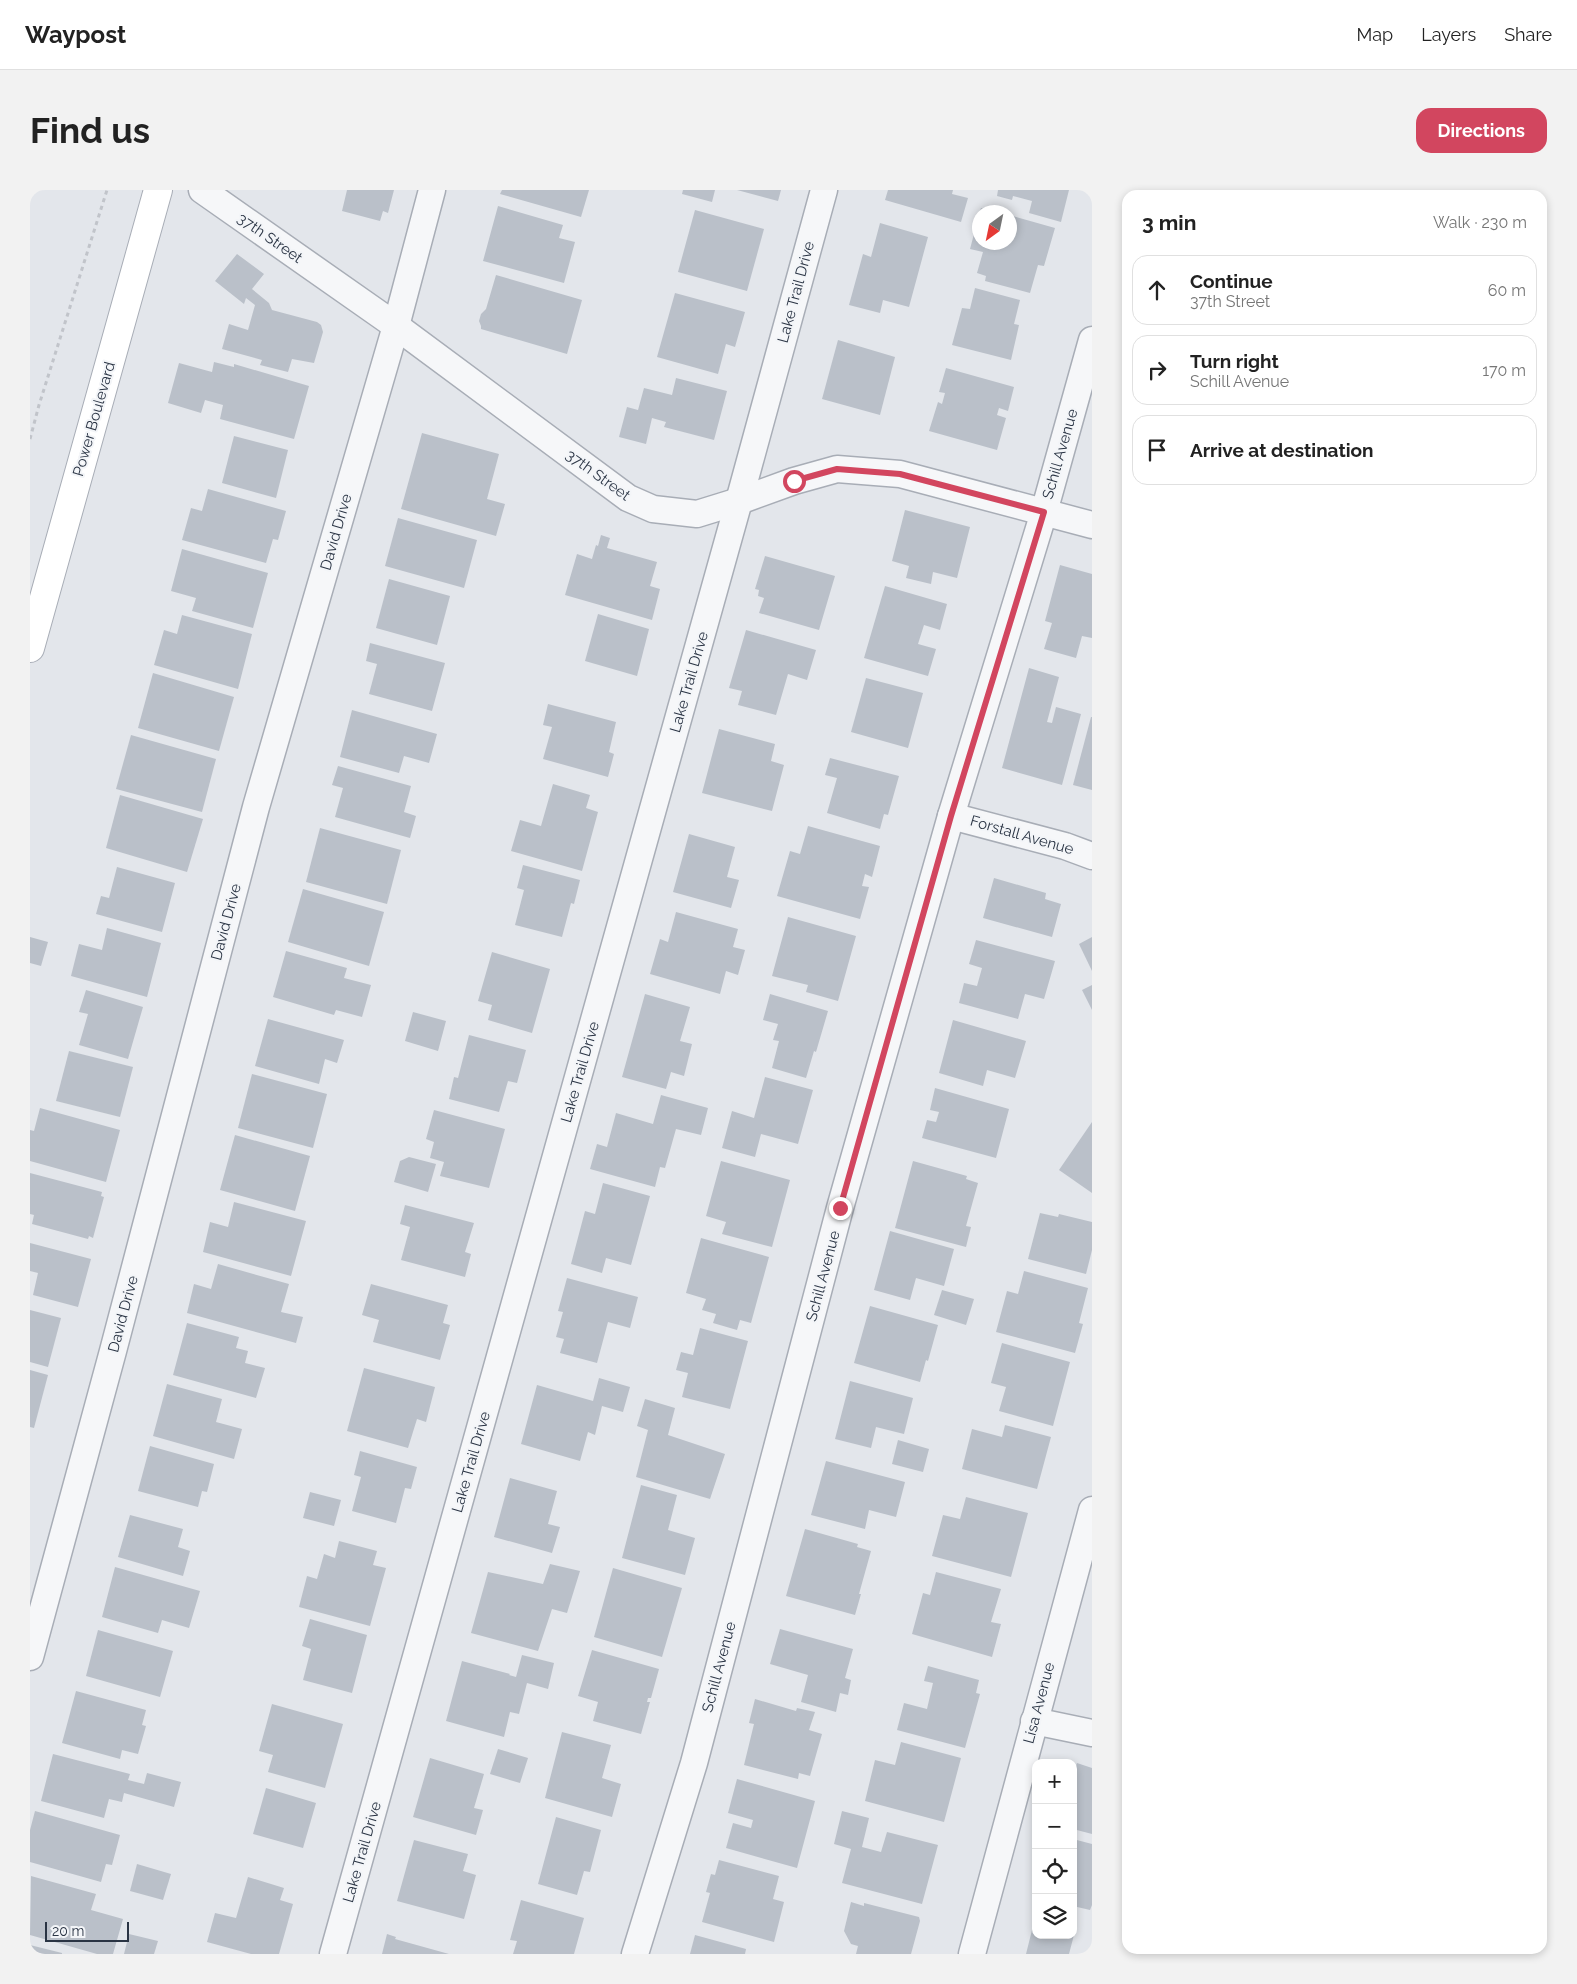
<!DOCTYPE html>
<meta charset="utf-8">
<style>
body{margin:0;font-family:Raleway,sans-serif;background:#f2f2f2;color:#222}
.controls{position:absolute;right:15px;bottom:15px;display:grid;overflow:hidden;border-radius:10px;box-shadow:0 2px 8px #0003}
.controls button{width:45px;height:45px;display:grid;place-items:center;padding:0;border:0;border-bottom:1px solid #e0e0e0;background:#fff;color:#222;font:25px sans-serif}
.compass{position:absolute;left:942px;top:15px;width:45px;height:45px;border-radius:50%;background:#fff;box-shadow:0 2px 8px #0003;rotate:213deg}
.scale{position:absolute;left:15px;bottom:12px;width:84px;box-sizing:border-box;padding-left:5px;border:2px solid #2a3444;border-top:0;font-size:14px;line-height:18px;white-space:nowrap;color:#2a3444;-webkit-text-stroke:4px #f3f5f8;paint-order:stroke}
.stop{position:absolute;width:15px;height:15px;margin:-11px;border:4px solid #d2465f;border-radius:50%;background:#fff}
.stop.end{background:#d2465f;border-color:#fff;box-shadow:0 1px 5px #0008}
.list{margin:0;padding:0;list-style:none}
h2{display:flex;justify-content:space-between;align-items:center;height:65px;margin:0;padding:0 20px;font-size:21px}
h2 small{font-size:16px;font-weight:400;color:#767676}
.list li{display:grid;grid-template-columns:32px 1fr auto;gap:15px;align-items:center;box-sizing:border-box;height:70px;margin:0 10px 10px;padding:0 10px;border:1px solid #e0e0e0;border-radius:15px}
.list b{display:block;font-size:19px;white-space:nowrap}
.list p{margin:0;font-size:16px;white-space:nowrap;color:#767676}
.list em{font-size:16px;font-style:normal;color:#767676}
.icon{flex:none;width:28px;height:28px;fill:none;stroke:currentColor;stroke-width:2;stroke-linecap:round;stroke-linejoin:round}
.map{position:relative;flex:none;width:1062px;height:1764px;overflow:hidden;border-radius:15px}
header{display:flex;align-items:center;gap:30px;box-sizing:border-box;height:70px;padding:0 25px;background:#fff;border-bottom:1px solid #e0e0e0}
header strong{font-size:24px}
nav{display:flex;gap:28px;margin-inline-start:auto;font-size:18px}
.intro{display:flex;align-items:center;justify-content:space-between;box-sizing:border-box;height:120px;padding:0 30px}
h1{margin:0;font-size:35px}
.button{padding:12px 22px;border-radius:15px;background:#d2465f;color:#fff;font-size:18px;font-weight:700}
main{display:flex;gap:30px;padding:0 30px}
aside{flex:1;background:#fff;border-radius:15px;box-shadow:0 2px 8px #0003}
.map>svg:first-child{display:block}
.building{fill:#bac0c9}
.lines{fill:none;stroke-linecap:round;stroke-linejoin:round}
.street-casing{stroke:#a8adb6;stroke-width:29}
.secondary-casing{stroke:#a8adb6;stroke-width:30}
.path{stroke:#c1c4ca;stroke-width:3;stroke-dasharray:4 4;stroke-linecap:butt}
.street{stroke:#f6f7f9;stroke-width:26}
.secondary{stroke:#fff;stroke-width:28}
.route{stroke:#d2465f;stroke-width:6}
.labels{text-anchor:middle;stroke-width:4;stroke-linejoin:round;paint-order:stroke}
.street-label{font-size:15px;fill:#2a3444;stroke:#f3f5f8}
</style>
<header>
<strong>Waypost</strong>
<nav><a>Map</a><a>Layers</a><a>Share</a></nav>
</header>
<div class="intro"><h1>Find us</h1><a class="button">Directions</a></div>
<main>
<div class="map">
<svg width="1062" height="1764" viewBox="0 0 1062 1764">
<rect width="100%" height="100%" fill="#e3e6eb"/>
<!-- building -->
<g class="building">
<polygon points="317,0 364,0 358,23 353,21 350,31 312,21"/>
<polygon points="472,0 559,0 551,27 470,4"/>
<polygon points="653,0 685,0 682,12 652,4"/>
<polygon points="707,0 751,0 748,11"/>
<polygon points="858,0 923,0 922,4 938,8 931,32 855,10"/>
<polygon points="968,0 1039,0 1031,32 999,23 1002,11 983,6 982,10 967,6"/>
<polygon points="468,16 533,35 529,48 545,52 534,93 453,71"/>
<polygon points="951,18 967,22 950,22"/>
<polygon points="665,20 734,39 717,101 648,82"/>
<polygon points="949,25 949,52 979,52 979,25 1025,38 1014,76 1008,75 1000,103 955,91 956,86 947,83 953,62 940,59"/>
<polygon points="850,33 898,47 879,117 853,110 850,123 819,115 833,64 841,67"/>
<polygon points="207,64 234,84 222,99 239,113 242,120 287,132 291,135 293,142 284,173 262,169 258,182 230,175 232,170 192,159 199,134 218,140 225,115 216,108 214,114 185,91"/>
<polygon points="466,85 552,110 537,164 451,139 451,136 449,131 451,124 456,119"/>
<polygon points="945,98 990,110 984,134 989,135 981,170 922,155 932,118 940,119"/>
<polygon points="645,103 715,122 705,157 696,154 688,184 627,167"/>
<polygon points="808,150 865,167 850,225 792,209"/>
<polygon points="184,172 204,177 204,174 279,196 264,249 190,229 193,215 175,210 171,223 138,213 149,173 182,182"/>
<polygon points="916,178 984,197 978,221 969,218 967,225 976,228 967,260 899,241 908,212 912,214 915,203 909,202"/>
<polygon points="646,188 697,201 684,250 634,237 636,232 622,228 616,254 589,247 597,217 608,220 614,198 642,205"/>
<polygon points="392,243 469,264 457,309 475,314 466,346 371,319"/>
<polygon points="204,246 258,260 246,308 192,293"/>
<polygon points="178,299 256,321 248,350 243,349 236,373 152,350 161,318 172,321"/>
<polygon points="875,320 940,337 927,388 903,382 901,394 876,388 879,376 862,371"/>
<polygon points="368,328 447,350 434,398 355,376"/>
<polygon points="571,345 580,348 577,358 627,372 620,396 630,399 622,430 535,405 547,364 562,369 566,355 568,356"/>
<polygon points="152,359 238,383 223,438 162,421 166,408 141,401"/>
<polygon points="735,366 805,386 789,440 729,423 734,408 728,406 729,400 725,399"/>
<polygon points="1030,375 1062,384 1062,448 1052,446 1046,468 1014,459 1022,433 1015,431"/>
<polygon points="359,389 420,406 407,455 346,438"/>
<polygon points="855,396 917,414 910,440 894,435 888,454 906,459 898,486 834,468"/>
<polygon points="568,424 619,439 607,486 555,471"/>
<polygon points="152,425 222,444 208,499 124,475 134,440 147,444"/>
<polygon points="716,440 786,460 777,490 758,484 746,525 708,515 712,501 699,498"/>
<polygon points="340,453 415,473 402,521 339,504 347,474 336,471"/>
<polygon points="999,478 1029,487 1017,532 1022,533 1026,517 1051,524 1032,595 972,578"/>
<polygon points="123,483 204,507 189,561 108,538"/>
<polygon points="836,488 893,503 878,558 821,542"/>
<polygon points="518,514 586,532 579,562 584,564 578,587 513,569 522,537 513,535"/>
<polygon points="322,520 407,544 399,573 374,566 369,583 310,567"/>
<polygon points="1061,527 1062,527 1062,600 1043,595"/>
<polygon points="689,539 745,554 741,571 754,575 742,621 672,603"/>
<polygon points="101,545 186,569 172,622 86,599"/>
<polygon points="800,568 869,586 858,625 854,624 850,639 797,623 807,588 795,585"/>
<polygon points="308,576 381,596 374,622 386,626 380,648 305,627 313,598 302,595"/>
<polygon points="523,594 560,605 556,618 568,622 552,681 481,661 490,630 511,636"/>
<polygon points="90,605 173,629 157,682 76,658"/>
<polygon points="778,636 850,656 842,687 835,684 832,696 839,697 830,729 747,706 760,661 770,664"/>
<polygon points="290,638 371,660 357,714 276,692"/>
<polygon points="659,644 705,657 697,687 709,690 701,718 643,702"/>
<polygon points="493,675 550,690 544,714 541,713 532,747 485,735 494,700 487,698"/>
<polygon points="87,677 145,693 132,742 66,724 71,706 79,708"/>
<polygon points="964,688 1016,703 1015,709 1031,714 1022,747 953,728"/>
<polygon points="273,699 354,722 339,776 258,752"/>
<polygon points="646,722 708,739 703,757 715,760 708,785 696,781 690,804 620,784 630,749 638,752"/>
<polygon points="758,727 826,746 808,811 776,802 778,795 742,786"/>
<polygon points="77,738 131,753 117,807 41,786 49,754 72,760"/>
<polygon points="0,747 18,752 11,776 0,773"/>
<polygon points="1062,747 1062,781 1049,754"/>
<polygon points="946,750 1025,771 1014,809 995,804 988,829 929,813 934,793 947,796 952,778 939,774"/>
<polygon points="256,761 317,778 314,788 341,795 332,827 306,820 304,825 243,807"/>
<polygon points="462,762 520,779 502,843 458,830 462,815 448,811"/>
<polygon points="1062,795 1062,820 1052,800"/>
<polygon points="56,800 113,817 98,869 49,855 58,824 49,822"/>
<polygon points="615,804 660,817 650,851 662,854 654,886 641,882 636,899 592,887"/>
<polygon points="740,804 798,821 786,862 784,861 776,888 742,878 749,851 743,850 748,834 733,830"/>
<polygon points="383,822 416,831 408,861 375,851"/>
<polygon points="238,829 314,850 307,873 295,869 289,894 225,876"/>
<polygon points="923,830 996,851 985,888 957,880 953,896 909,883"/>
<polygon points="439,845 496,860 487,893 478,891 469,922 419,909 424,887 428,888"/>
<polygon points="39,861 103,877 90,927 26,911"/>
<polygon points="222,884 297,904 283,958 208,938"/>
<polygon points="735,887 783,900 768,954 731,944 725,967 692,958 702,921 724,928"/>
<polygon points="905,898 979,919 966,968 892,948 897,930 906,932 909,922 900,920"/>
<polygon points="631,905 678,918 671,945 646,939 635,978 630,977 625,997 560,979 567,954 577,957 586,923 623,934"/>
<polygon points="10,918 90,940 76,992 0,971 0,940 4,941"/>
<polygon points="404,920 475,939 459,998 410,986 414,972 400,968 404,952 396,949"/>
<polygon points="1062,932 1062,1003 1029,980"/>
<polygon points="205,945 280,966 265,1021 190,1000"/>
<polygon points="379,967 406,974 398,1002 364,992 370,971"/>
<polygon points="691,971 760,990 742,1057 692,1044 696,1032 676,1026"/>
<polygon points="883,971 937,986 936,989 948,993 936,1036 941,1037 936,1057 865,1038"/>
<polygon points="0,983 72,1002 71,1006 74,1007 63,1048 59,1046 58,1049 2,1034 4,1025 0,1024"/>
<polygon points="573,993 620,1006 601,1075 576,1068 572,1083 541,1074 555,1021 565,1024"/>
<polygon points="204,1012 276,1031 261,1086 173,1062 180,1032 198,1037"/>
<polygon points="375,1015 444,1033 435,1062 441,1064 435,1087 371,1070 380,1037 370,1034"/>
<polygon points="1010,1023 1028,1027 1029,1024 1062,1032 1062,1060 1056,1084 998,1069"/>
<polygon points="860,1041 924,1059 914,1096 886,1088 880,1110 844,1100"/>
<polygon points="671,1048 739,1067 721,1133 710,1130 707,1140 683,1133 686,1124 672,1120 676,1109 656,1103"/>
<polygon points="0,1053 61,1069 48,1117 3,1105 8,1083 0,1081"/>
<polygon points="188,1074 259,1094 251,1122 273,1127 266,1153 157,1123 164,1094 181,1099"/>
<polygon points="994,1081 1058,1098 1049,1133 1053,1134 1045,1163 966,1142 977,1101 988,1104"/>
<polygon points="537,1088 608,1107 600,1138 578,1132 567,1173 530,1163 534,1149 526,1147 533,1122 528,1121"/>
<polygon points="341,1094 418,1115 413,1133 420,1135 410,1170 343,1152 349,1130 332,1125"/>
<polygon points="912,1100 944,1109 936,1135 904,1125"/>
<polygon points="840,1116 908,1135 898,1171 896,1170 890,1192 824,1173"/>
<polygon points="0,1120 31,1128 18,1177 0,1172"/>
<polygon points="157,1133 209,1147 206,1158 218,1161 215,1173 235,1178 226,1208 143,1185"/>
<polygon points="670,1138 718,1151 700,1219 652,1207 658,1183 646,1180 651,1162 663,1165"/>
<polygon points="972,1153 1040,1172 1023,1236 969,1221 976,1197 961,1193"/>
<polygon points="334,1178 405,1197 396,1232 387,1229 378,1258 317,1241"/>
<polygon points="0,1180 18,1185 4,1238 0,1237"/>
<polygon points="569,1188 600,1197 593,1222 572,1216 565,1245 558,1242 550,1271 491,1254 507,1195 563,1211"/>
<polygon points="820,1191 883,1208 874,1244 846,1237 841,1258 805,1249"/>
<polygon points="137,1194 192,1209 186,1232 212,1239 204,1269 123,1246"/>
<polygon points="615,1209 645,1218 638,1245 695,1264 680,1309 606,1287 618,1240 607,1236"/>
<polygon points="975,1235 1021,1247 1007,1299 932,1279 942,1239 972,1247"/>
<polygon points="868,1250 899,1259 893,1282 862,1274"/>
<polygon points="120,1256 184,1274 177,1302 172,1301 168,1317 108,1301"/>
<polygon points="330,1261 387,1277 381,1299 375,1298 366,1333 322,1321 331,1287 324,1285"/>
<polygon points="796,1271 875,1292 866,1327 839,1320 835,1339 781,1325"/>
<polygon points="480,1288 527,1301 518,1334 530,1337 522,1363 464,1347"/>
<polygon points="611,1295 647,1305 638,1340 665,1348 655,1385 592,1368"/>
<polygon points="280,1302 311,1310 304,1336 273,1328"/>
<polygon points="936,1307 998,1323 981,1387 902,1366 913,1325 930,1329"/>
<polygon points="100,1325 153,1339 148,1357 160,1361 153,1386 88,1367"/>
<polygon points="775,1339 828,1354 827,1357 841,1361 829,1404 831,1404 825,1425 756,1406"/>
<polygon points="309,1351 347,1361 343,1375 356,1378 340,1436 269,1417 277,1386 287,1389 294,1364 305,1368"/>
<polygon points="520,1374 550,1381 537,1423 522,1419 508,1461 441,1443 458,1382 513,1394"/>
<polygon points="85,1377 170,1401 159,1438 132,1430 128,1443 72,1427"/>
<polygon points="583,1378 652,1398 632,1467 564,1447"/>
<polygon points="906,1382 971,1399 961,1432 971,1434 962,1467 882,1444 893,1403 900,1405"/>
<polygon points="280,1429 337,1445 322,1503 273,1490 281,1459 272,1456"/>
<polygon points="750,1439 823,1459 815,1488 821,1490 818,1505 810,1503 806,1522 771,1512 778,1485 740,1474"/>
<polygon points="68,1440 143,1461 130,1507 56,1486"/>
<polygon points="562,1460 629,1479 621,1508 618,1508 617,1512 620,1512 611,1544 563,1531 568,1512 548,1506"/>
<polygon points="492,1465 524,1473 518,1499 497,1493 489,1524 480,1522 474,1547 416,1531 432,1471 480,1484 479,1485 486,1487"/>
<polygon points="898,1476 949,1490 946,1503 950,1504 935,1558 867,1540 874,1513 897,1519 903,1493 894,1491"/>
<polygon points="46,1501 116,1520 112,1535 116,1536 108,1564 92,1560 90,1569 32,1553"/>
<polygon points="725,1509 766,1521 767,1518 785,1522 779,1540 792,1544 780,1586 769,1583 768,1589 714,1575 724,1534 719,1533"/>
<polygon points="242,1514 313,1534 295,1598 238,1582 243,1565 229,1561"/>
<polygon points="532,1542 581,1555 572,1588 591,1594 582,1627 515,1608"/>
<polygon points="871,1552 931,1568 914,1632 835,1611 845,1570 865,1575"/>
<polygon points="468,1559 498,1568 490,1593 460,1584"/>
<polygon points="23,1564 100,1584 98,1590 114,1594 117,1583 151,1592 144,1617 94,1603 92,1612 79,1609 74,1628 11,1611"/>
<polygon points="400,1568 454,1584 444,1618 453,1620 446,1645 383,1627"/>
<polygon points="1047,1573 1062,1578 1062,1644 1043,1639 1043,1586"/>
<polygon points="707,1589 785,1611 767,1678 696,1658 703,1633 721,1638 723,1630 698,1623"/>
<polygon points="236,1598 286,1613 273,1658 223,1644"/>
<polygon points="5,1621 90,1645 82,1675 76,1674 71,1692 0,1672 0,1640"/>
<polygon points="812,1621 839,1628 832,1657 851,1662 857,1642 908,1655 892,1714 812,1693 821,1659 804,1654"/>
<polygon points="526,1627 571,1640 560,1682 554,1681 547,1705 508,1694"/>
<polygon points="1043,1649 1062,1654 1062,1715 1060,1720 1043,1716"/>
<polygon points="384,1650 438,1664 433,1681 446,1685 434,1729 367,1711"/>
<polygon points="689,1670 749,1686 743,1709 754,1712 744,1752 672,1732 680,1703 676,1702 681,1684 685,1685"/>
<polygon points="107,1674 141,1684 133,1710 100,1701"/>
<polygon points="1,1686 66,1704 61,1720 93,1729 83,1764 67,1764 0,1745"/>
<polygon points="218,1687 254,1698 250,1710 263,1714 249,1764 221,1764 177,1752 185,1723 206,1728"/>
<polygon points="491,1710 554,1728 544,1764 483,1764 487,1751 480,1750"/>
<polygon points="821,1712 834,1716 834,1713 889,1727 890,1731 881,1764 826,1764 828,1756 821,1754 814,1741"/>
<polygon points="1004,1732 1006,1733 1006,1745 1044,1745 1039,1764 996,1764"/>
<polygon points="99,1744 128,1751 124,1764 94,1764"/>
<polygon points="357,1744 366,1747 365,1749 419,1764 352,1764"/>
<polygon points="665,1745 716,1759 715,1764 660,1764"/>
<polygon points="0,1755 32,1763 32,1764 0,1764"/>
</g>
<g class="lines">
<!-- street casing -->
<g class="street-casing">
<g id="street">
<polyline points="172,0 366,136 598,308 623,319 667,324 709,311 764,291 807,279 870,284 1062,335"/>
<polyline points="921,626 1035,656 1062,666"/>
<polyline points="0,1467 83,1161 226,617 366,136 402,0"/>
<polyline points="1004,1531 1062,1543"/>
<polyline points="303,1764 709,311 794,0"/>
<polyline points="605,1764 664,1573 810,1018 921,626 1014,322 1062,150"/>
<polyline points="942,1764 1062,1320"/>
</g>
</g>
<!-- secondary casing -->
<g class="secondary-casing">
<polyline id="secondary" points="0,458 128,0"/>
</g>
<!-- path -->
<polyline class="path" points="0,249 9,215 77,0"/>
<!-- street -->
<use href="#street" class="street"/>
<!-- secondary -->
<use href="#secondary" class="secondary"/>
</g>
<g class="lines">
<!-- route -->
<polyline class="route" points="764,291 807,279 870,284 1014,322 921,626 810,1018"/>
</g>
<g class="labels">
<!-- street labels -->
<g class="street-label">
<text transform="translate(240 48) rotate(35)" y="5">37th Street</text>
<text transform="translate(766 102) rotate(-75)" y="5">Lake Trail Drive</text>
<text transform="translate(64 229) rotate(-74)" y="5">Power Boulevard</text>
<text transform="translate(1030 264) rotate(-74)" y="5">Schill Avenue</text>
<text transform="translate(568 285) rotate(36)" y="5">37th Street</text>
<text transform="translate(306 342) rotate(-74)" y="5">David Drive</text>
<text transform="translate(659 492) rotate(-74)" y="5">Lake Trail Drive</text>
<text transform="translate(992 645) rotate(16)" y="5">Forstall Avenue</text>
<text transform="translate(196 732) rotate(-75)" y="5">David Drive</text>
<text transform="translate(550 882) rotate(-74)" y="5">Lake Trail Drive</text>
<text transform="translate(793 1086) rotate(-75)" y="5">Schill Avenue</text>
<text transform="translate(93 1124) rotate(-75)" y="5">David Drive</text>
<text transform="translate(441 1272) rotate(-74)" y="5">Lake Trail Drive</text>
<text transform="translate(689 1477) rotate(-75)" y="5">Schill Avenue</text>
<text transform="translate(1009 1513) rotate(-75)" y="5">Lisa Avenue</text>
<text transform="translate(332 1662) rotate(-74)" y="5">Lake Trail Drive</text>
</g>
</g>
</svg>
<div class="controls">
<button>+</button>
<button>−</button>
<button><svg class="icon" aria-label="locate" viewBox="0 0 24 24"><circle cx="12" cy="12" r="6"/><path d="M12 2v4M12 18v4M2 12h4M18 12h4"/></svg></button>
<button><svg class="icon" aria-label="layers" viewBox="0 0 24 24"><path d="M12 4l9 5-9 5-9-5zM3 14l9 5 9-5"/></svg></button>
</div>
<svg class="compass" viewBox="-18 -18 36 36"><path d="M0-13l5 13h-10z" fill="#e53935"/><path d="M0 13l5-13h-10z" fill="#767676"/></svg>
<div class="scale">20 m</div>
<div class="stop" style="left:764px;top:291px"></div>
<div class="stop end" style="left:810px;top:1018px"></div>
</div>
<aside>
<h2>3 min<small>Walk · 230 m</small></h2>
<ul class="list">
<li><svg class="icon" aria-label="ahead" viewBox="0 0 24 24"><path d="M12 20V5M6 11l6-6 6 6"/></svg><div><b>Continue</b><p>37th Street</p></div><em>60 m</em></li>
<li><svg class="icon" aria-label="right" viewBox="0 0 24 24"><path d="M7 20v-9h11M14 6l5 5-5 5"/></svg><div><b>Turn right</b><p>Schill Avenue</p></div><em>170 m</em></li>
<li><svg class="icon" aria-label="arrive" viewBox="0 0 24 24"><path d="M6 21V4h12l-3 4 3 4H6"/></svg><div><b>Arrive at destination</b></div></li>
</ul>
</aside>
</main>
